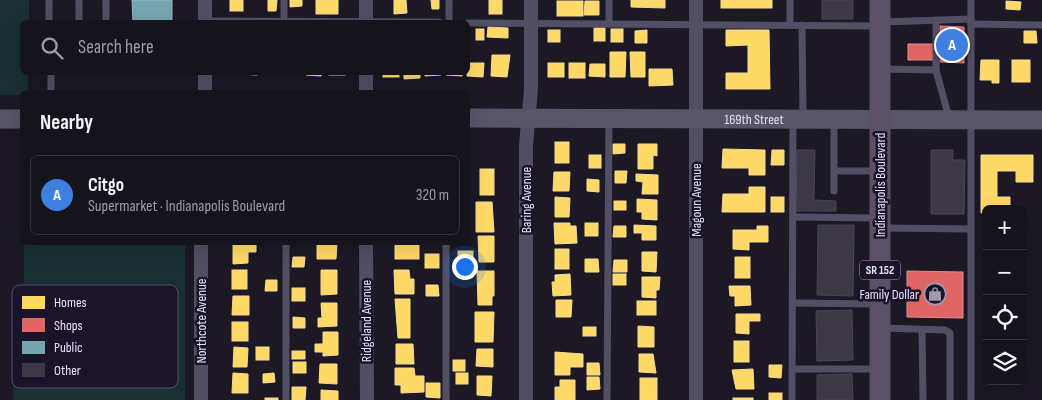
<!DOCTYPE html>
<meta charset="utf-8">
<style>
body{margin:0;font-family:"Sofia Sans Condensed",sans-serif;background:#222029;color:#f1f3f6}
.controls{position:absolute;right:15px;bottom:15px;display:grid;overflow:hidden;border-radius:8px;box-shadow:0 5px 20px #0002}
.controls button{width:45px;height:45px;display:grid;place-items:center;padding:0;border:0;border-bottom:1px solid #34323b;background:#15131c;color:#f1f3f6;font:25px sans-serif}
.you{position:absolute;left:464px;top:266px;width:18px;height:18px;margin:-12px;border:4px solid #fff;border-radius:50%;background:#1a73e8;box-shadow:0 0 0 8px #1a73e833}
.badge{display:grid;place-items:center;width:32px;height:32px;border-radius:50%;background:#2563eb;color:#fff;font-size:16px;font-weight:700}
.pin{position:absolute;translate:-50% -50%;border:2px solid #fff;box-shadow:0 1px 5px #0006}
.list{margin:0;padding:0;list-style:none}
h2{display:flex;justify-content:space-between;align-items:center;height:65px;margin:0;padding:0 20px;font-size:21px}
h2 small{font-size:16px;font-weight:400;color:#9d9ea3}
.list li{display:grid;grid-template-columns:32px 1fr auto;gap:15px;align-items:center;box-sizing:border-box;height:80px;margin:0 10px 10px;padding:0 10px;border:1px solid #34323b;border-radius:8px}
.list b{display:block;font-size:19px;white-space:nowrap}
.list p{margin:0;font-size:16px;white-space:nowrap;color:#9d9ea3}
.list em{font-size:16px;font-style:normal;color:#9d9ea3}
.icon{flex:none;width:28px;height:28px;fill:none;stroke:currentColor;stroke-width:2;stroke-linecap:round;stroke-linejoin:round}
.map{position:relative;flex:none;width:1042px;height:400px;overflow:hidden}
.search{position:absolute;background:#15131c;box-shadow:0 5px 20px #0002;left:20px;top:20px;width:450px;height:55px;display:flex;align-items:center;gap:12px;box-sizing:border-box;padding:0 18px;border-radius:8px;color:#9d9ea3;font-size:19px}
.panel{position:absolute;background:#15131c;box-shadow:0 5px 20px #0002;left:20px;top:90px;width:450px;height:155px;border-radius:8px}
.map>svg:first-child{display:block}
.green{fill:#192f31}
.homes{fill:#ffd966;stroke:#f8db93}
.shops{fill:#e06666;stroke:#e28b93}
.public{fill:#76a5af;stroke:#98b7c6}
.building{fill:#3c3846;stroke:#4a4557}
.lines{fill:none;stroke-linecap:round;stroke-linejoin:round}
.lane{stroke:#524f65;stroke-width:7}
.street{stroke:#524f65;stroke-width:14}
.secondary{stroke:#58546a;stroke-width:19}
.primary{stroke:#5b5068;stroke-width:21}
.labels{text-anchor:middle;stroke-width:5;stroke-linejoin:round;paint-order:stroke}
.shield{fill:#1a142a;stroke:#aaa4bd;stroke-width:1}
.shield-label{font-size:12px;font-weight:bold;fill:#e7e1fc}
.street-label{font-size:14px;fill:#e7e1fc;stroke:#1a142a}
.poi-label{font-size:14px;fill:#e7e1fc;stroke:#1a142a;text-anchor:end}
.key{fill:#1a142a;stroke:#585269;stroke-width:1}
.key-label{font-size:14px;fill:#e7e1fc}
</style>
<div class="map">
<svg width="1042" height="400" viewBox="0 0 1042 400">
<rect width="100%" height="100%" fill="#1c1925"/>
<!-- green -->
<g class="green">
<polygon points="0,0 29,0 29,22 22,22 22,72 28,73 28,92 22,92 22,95 0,95"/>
<polygon points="24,243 185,243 185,400 13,400 14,367 24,367"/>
</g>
<!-- homes -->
<g class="homes">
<rect x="230" y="0" width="13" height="11"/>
<polygon points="268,0 277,0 276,11 268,11"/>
<polygon points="290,0 302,0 302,6 290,7"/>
<rect x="316" y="0" width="22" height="14"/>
<polygon points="394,0 406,0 407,13 394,14"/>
<polygon points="431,0 439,0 439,9 432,9"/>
<rect x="489" y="0" width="13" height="14"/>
<polygon points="631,0 665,0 665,8 631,7"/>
<rect x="721" y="0" width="51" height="8"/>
<rect x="557" y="1" width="26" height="15"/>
<polygon points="585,1 599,1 599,15 584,15"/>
<polygon points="1006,1 1021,2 1020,10 1006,9"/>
<polygon points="488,27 508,28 508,38 487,37"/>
<rect x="594" y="28" width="11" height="13"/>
<rect x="476" y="29" width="8" height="11"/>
<rect x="611" y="29" width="12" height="13"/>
<rect x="548" y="30" width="12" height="12"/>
<polygon points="647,30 647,43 635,43 635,31"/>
<polygon points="726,30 769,30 770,89 726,89 726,73 748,73 748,45 726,46"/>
<polygon points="1024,31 1036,31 1037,43 1024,43"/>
<polygon points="610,52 626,52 625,77 610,77"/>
<polygon points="630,52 645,52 645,77 631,77"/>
<polygon points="492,55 510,55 507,77 491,76"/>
<polygon points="981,60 999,60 999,83 992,83 992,80 980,80"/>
<rect x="1012" y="60" width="18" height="22"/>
<polygon points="468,63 484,63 483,77 467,76"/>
<rect x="548" y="63" width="16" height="14"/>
<rect x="569" y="63" width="16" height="15"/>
<polygon points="590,64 605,64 605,77 589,76"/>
<polygon points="649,69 672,69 673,85 649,86"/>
<rect x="220" y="72" width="16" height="2"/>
<polygon points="241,72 257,72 257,75 241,74"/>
<rect x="262" y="72" width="15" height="2"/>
<rect x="282" y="72" width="16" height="2"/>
<polygon points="306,72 322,72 321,76 306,75"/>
<rect x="329" y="72" width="16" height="3"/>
<rect x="383" y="72" width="16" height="5"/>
<polygon points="404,72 420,72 420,78 404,79"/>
<polygon points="425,72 441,72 441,75 425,76"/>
<polygon points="446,72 462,72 462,76 446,75"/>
<rect x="555" y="142" width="14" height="21"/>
<polygon points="613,144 625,144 625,153 613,154"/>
<polygon points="638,144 657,144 657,156 653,155 653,169 638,169"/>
<polygon points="723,149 765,150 765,175 749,175 749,168 722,168"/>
<polygon points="772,150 784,150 784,165 771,165"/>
<rect x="589" y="155" width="12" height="13"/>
<polygon points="981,155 1033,155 1033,182 1016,182 1016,171 997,171 997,197 1010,197 1010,209 986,209 986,213 981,213"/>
<rect x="480" y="169" width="14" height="26"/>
<polygon points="615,171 627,171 626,183 615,183"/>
<polygon points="554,172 570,172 569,191 553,191"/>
<polygon points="636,174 658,175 658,194 642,194 643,182 636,181"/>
<polygon points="587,179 599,180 599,192 587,191"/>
<polygon points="749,187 765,187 765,212 722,212 723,194 749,194"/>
<polygon points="555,197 570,198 569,217 555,217"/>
<rect x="771" y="197" width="13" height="15"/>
<polygon points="637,199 657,200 657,220 642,219 642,212 637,212"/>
<rect x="614" y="201" width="12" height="9"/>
<polygon points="476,202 492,202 494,232 476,232"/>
<polygon points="554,223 570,223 570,226 576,226 577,243 555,244"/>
<rect x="585" y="223" width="13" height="13"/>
<polygon points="634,225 656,226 656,240 642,240 642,233 634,233"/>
<polygon points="614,226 626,226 626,237 613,237"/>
<polygon points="757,226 768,226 768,242 749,242 749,250 733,249 733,230 757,230"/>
<polygon points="478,236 494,236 494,262 479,262"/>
<polygon points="233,244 256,244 256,252 248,252 248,263 233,264"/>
<polygon points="317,244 337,244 336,259 317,259"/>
<rect x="395" y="245" width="24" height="14"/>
<rect x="555" y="249" width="14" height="20"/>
<rect x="458" y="251" width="15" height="17"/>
<polygon points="642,252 657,252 656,272 642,271"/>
<rect x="425" y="254" width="14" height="14"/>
<polygon points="293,257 305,257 304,267 292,267"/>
<rect x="735" y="257" width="15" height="21"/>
<polygon points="585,259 598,259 599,272 585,272"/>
<polygon points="614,260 627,260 627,272 613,272"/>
<rect x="232" y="270" width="15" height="19"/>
<polygon points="321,270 337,270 337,294 321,295"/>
<polygon points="394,270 409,270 410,279 414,279 414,294 395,294"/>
<polygon points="477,271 494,271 494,296 492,296 492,305 478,305"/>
<polygon points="570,274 571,295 553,296 552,282 555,282 555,275"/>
<rect x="613" y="274" width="13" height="11"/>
<polygon points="642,277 660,277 659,290 656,290 656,298 642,297"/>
<polygon points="266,280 277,280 277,291 265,291"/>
<polygon points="426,285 438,285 439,296 426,296"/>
<polygon points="729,286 750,286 751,305 735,306 735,296 730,296"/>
<rect x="292" y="288" width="13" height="13"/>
<polygon points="233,296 249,296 249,315 232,315"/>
<polygon points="395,299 410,299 410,338 398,338"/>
<polygon points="556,300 572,300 571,317 556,317"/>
<rect x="637" y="301" width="19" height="14"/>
<polygon points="321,303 337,303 337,326 318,327 318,318 322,318"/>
<polygon points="475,312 494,312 493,342 475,342"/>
<polygon points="736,314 760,314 760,321 749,321 749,334 736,333"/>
<polygon points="293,317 305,318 305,328 293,328"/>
<rect x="232" y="322" width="16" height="19"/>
<polygon points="638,326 654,327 654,347 638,347"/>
<rect x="583" y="327" width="13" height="9"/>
<polygon points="323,332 338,332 338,355 323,356 323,352 315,352 315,344 323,344"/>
<rect x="734" y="341" width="15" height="21"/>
<polygon points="396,344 413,344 414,364 396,364"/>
<polygon points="234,347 248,348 247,367 233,367"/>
<rect x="256" y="347" width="13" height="13"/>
<polygon points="477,349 493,349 493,367 476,366"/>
<rect x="292" y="351" width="13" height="8"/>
<polygon points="555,352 583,354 583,367 570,367 570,375 555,375"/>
<polygon points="639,354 653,354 656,373 639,372"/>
<rect x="453" y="360" width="12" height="11"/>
<rect x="293" y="362" width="13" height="11"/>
<polygon points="587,363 599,363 600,375 587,375"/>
<polygon points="320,364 337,364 337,384 319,383"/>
<polygon points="769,365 782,365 781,378 769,377"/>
<polygon points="395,368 414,368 415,376 424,376 424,392 401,393 401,385 395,385"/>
<polygon points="753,369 754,389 736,389 732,370"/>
<polygon points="233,373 248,374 248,393 232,393"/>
<polygon points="274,373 275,382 263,383 263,374"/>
<rect x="456" y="373" width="12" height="11"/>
<polygon points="477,376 492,376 491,396 477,395"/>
<polygon points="587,377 599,377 600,389 587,390"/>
<rect x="640" y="378" width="17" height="22"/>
<polygon points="560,380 575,380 575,400 555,400 555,387 560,387"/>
<polygon points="426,383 440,383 440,398 426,397"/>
<polygon points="292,387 306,387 305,400 292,400"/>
<polygon points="321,390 338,391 338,400 321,400"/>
<rect x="769" y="393" width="13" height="7"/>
<rect x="265" y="398" width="13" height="2"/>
<rect x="733" y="398" width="20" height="2"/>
</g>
<!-- shops -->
<g class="shops">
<polygon points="940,26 964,27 964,63 940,62"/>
<rect x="908" y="44" width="25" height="16"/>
<polygon points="907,271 963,272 963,318 907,317"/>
</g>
<!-- public -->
<polygon class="public" points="132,0 172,0 172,22 133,22"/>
<!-- building -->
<g class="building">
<rect x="822" y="0" width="31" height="19"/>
<polygon points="797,150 815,150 814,200 836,201 836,211 796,211"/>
<polygon points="931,150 953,150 953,160 965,160 964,214 931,214"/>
<polygon points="818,225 854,225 853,296 817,295"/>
<polygon points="852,310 853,360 817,361 816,311"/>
<polygon points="852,374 853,400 817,400 817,375"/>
</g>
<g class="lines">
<!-- lane -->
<g class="lane">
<polyline points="79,0 79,22"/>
<polyline points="106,0 106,22"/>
<polyline points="936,20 936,70 949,118"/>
<polyline points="205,21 439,22"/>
<polyline points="284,21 284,0"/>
<polyline points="49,22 49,0"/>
<polyline points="449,22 449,0"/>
<polyline points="883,22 971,19"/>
<polyline points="468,23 877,26"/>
<polyline points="609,24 609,0"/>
<polyline points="971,24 1042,25"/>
<polyline points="790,25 790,0"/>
<polyline points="802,25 803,117"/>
<polyline points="883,69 936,70"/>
<polyline points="51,72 51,92"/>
<polyline points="834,171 879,171"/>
<polyline points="834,191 834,119"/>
<polyline points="793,217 877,218"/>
<polyline points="883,228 970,229"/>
<polyline points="286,242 286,400"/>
<polyline points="446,242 446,400"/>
<polyline points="793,303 877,304"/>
<polyline points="883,328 945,330 950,333 950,400"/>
<polyline points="922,330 923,400"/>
<polyline points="793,369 877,369"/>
<polyline points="607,400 609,120"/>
<polyline points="792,400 793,119"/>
<polyline points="971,400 971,0"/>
</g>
<!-- street -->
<g class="street">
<polyline points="696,0 696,400"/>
<polyline points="205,22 205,0"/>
<polyline points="366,22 366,0"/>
<polyline points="205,92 205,72"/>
<polyline points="366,92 366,72"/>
<polyline points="201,242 201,400"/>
<polyline points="366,242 367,400"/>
<polyline points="526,400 526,145 531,89 531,0"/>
</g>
<!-- secondary -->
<g class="secondary">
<path id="s1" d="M 468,118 L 1042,120"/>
<polyline points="0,119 22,119"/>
</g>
<!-- primary -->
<polyline class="primary" points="880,0 880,400"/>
</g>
<!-- icons -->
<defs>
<g id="shop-ring" transform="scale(1.125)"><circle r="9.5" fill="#1a142a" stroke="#a09bb1" stroke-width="1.5"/><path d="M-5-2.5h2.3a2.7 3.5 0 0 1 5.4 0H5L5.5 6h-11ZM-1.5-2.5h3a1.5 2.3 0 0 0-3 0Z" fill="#a09bb1"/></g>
</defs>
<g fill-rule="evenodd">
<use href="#shop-ring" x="935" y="294"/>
</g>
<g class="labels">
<!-- shield labels -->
<rect class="shield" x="860" y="260.5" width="40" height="19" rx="4"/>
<g class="shield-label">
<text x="880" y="274">SR 152</text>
</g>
<!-- street labels -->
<g class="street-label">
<text dy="5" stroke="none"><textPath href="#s1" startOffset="286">169th Street</textPath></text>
<text transform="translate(880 185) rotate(-90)" y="5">Indianapolis Boulevard</text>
<text transform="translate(526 200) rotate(-90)" y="5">Baring Avenue</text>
<text transform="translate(696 200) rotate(-90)" y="5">Magoun Avenue</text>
<text transform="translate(201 321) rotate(-90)" y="5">Northcote Avenue</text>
<text transform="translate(366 321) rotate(-90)" y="5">Ridgeland Avenue</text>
</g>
<!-- poi labels -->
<g class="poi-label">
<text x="919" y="299">Family Dollar</text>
</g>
</g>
<!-- legend -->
<rect x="12" y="285" width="166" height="103" rx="8" class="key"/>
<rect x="22" y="296" width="23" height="13" fill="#ffd966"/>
<rect x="22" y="318" width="23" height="14" fill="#e06666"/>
<rect x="22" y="341" width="23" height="13" fill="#76a5af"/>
<rect x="22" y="363" width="23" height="14" fill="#3c3846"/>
<g class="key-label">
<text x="54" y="307">Homes</text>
<text x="54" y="330">Shops</text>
<text x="54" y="352">Public</text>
<text x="54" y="375">Other</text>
</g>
</svg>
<div class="controls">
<button>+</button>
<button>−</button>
<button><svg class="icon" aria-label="locate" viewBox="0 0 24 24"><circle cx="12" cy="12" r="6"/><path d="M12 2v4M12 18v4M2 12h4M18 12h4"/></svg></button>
<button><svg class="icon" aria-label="layers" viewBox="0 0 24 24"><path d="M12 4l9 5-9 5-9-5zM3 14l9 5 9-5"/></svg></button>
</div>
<div class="you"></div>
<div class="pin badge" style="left:952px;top:45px;background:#3f7fe0">A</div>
<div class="search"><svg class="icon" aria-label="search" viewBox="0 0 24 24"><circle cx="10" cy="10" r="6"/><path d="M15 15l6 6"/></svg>Search here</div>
<section class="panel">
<h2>Nearby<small></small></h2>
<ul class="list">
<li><span class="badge" style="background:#3f7fe0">A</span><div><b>Citgo</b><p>Supermarket · Indianapolis Boulevard</p></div><em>320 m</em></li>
</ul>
</section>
</div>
